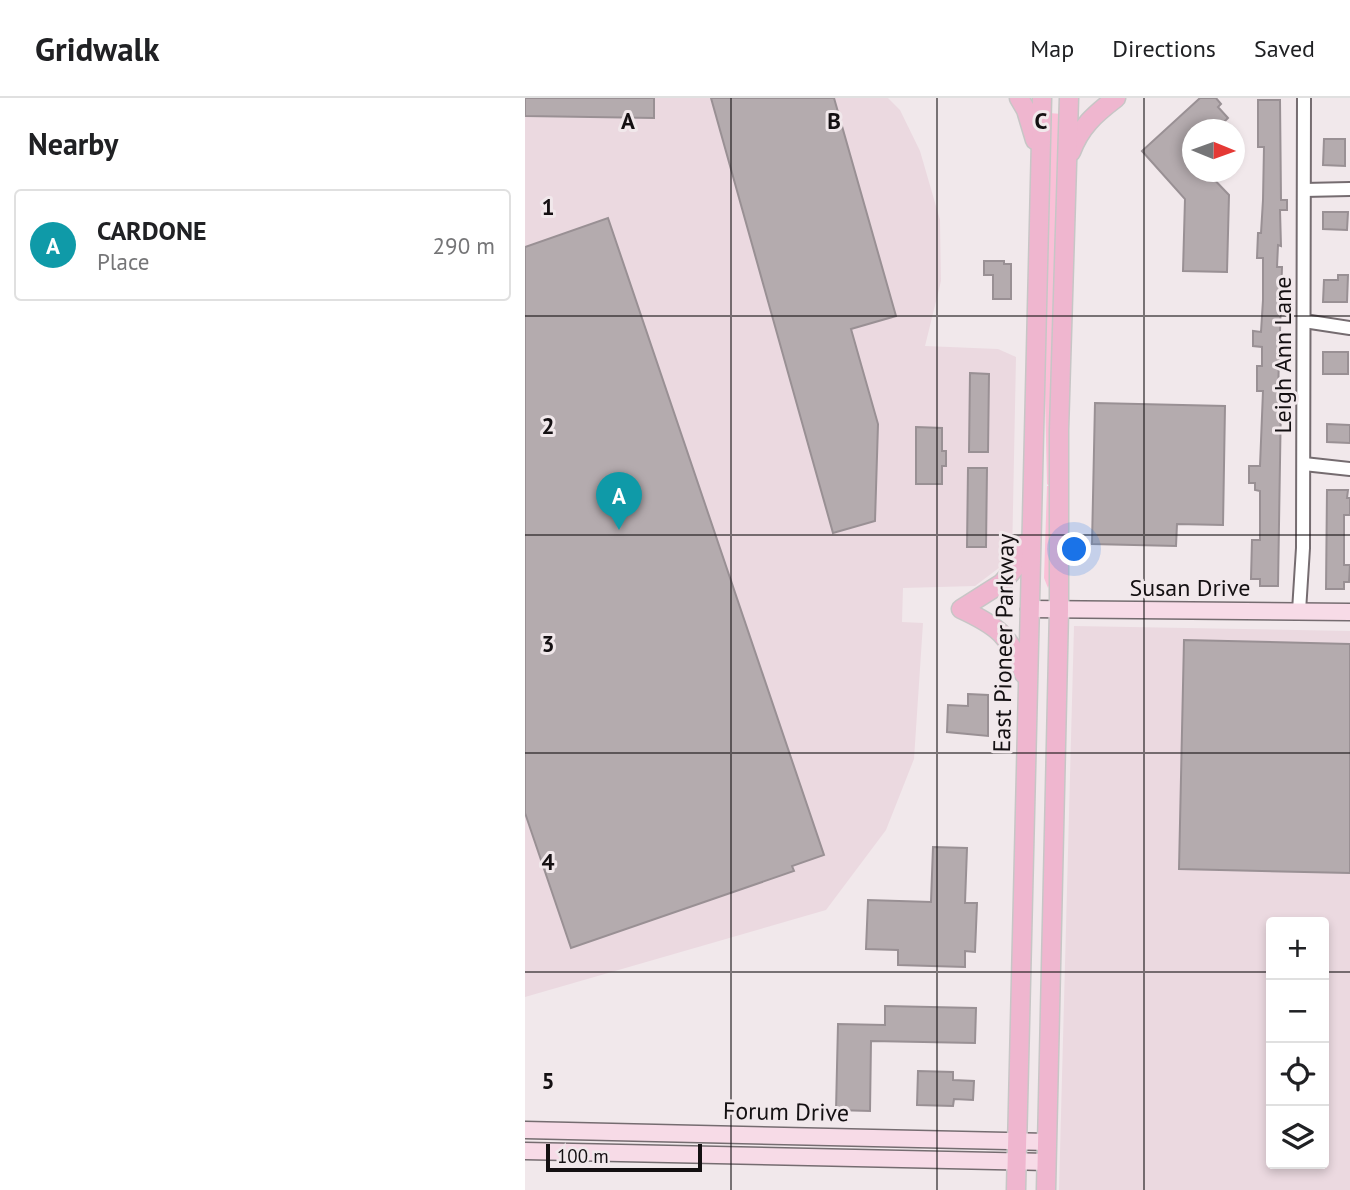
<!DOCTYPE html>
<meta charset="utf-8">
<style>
body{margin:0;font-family:"PT Sans",sans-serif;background:#f6f6f6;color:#202124}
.controls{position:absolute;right:21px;bottom:21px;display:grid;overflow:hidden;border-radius:7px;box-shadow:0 4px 10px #0003}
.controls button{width:63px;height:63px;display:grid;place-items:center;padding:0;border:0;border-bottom:2px solid #e0e0e0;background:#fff;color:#202124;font:35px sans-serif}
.compass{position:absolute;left:657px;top:21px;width:63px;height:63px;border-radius:50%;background:#fff;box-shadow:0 4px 10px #0003;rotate:91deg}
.scale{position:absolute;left:21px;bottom:18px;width:156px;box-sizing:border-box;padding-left:7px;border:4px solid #141012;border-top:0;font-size:19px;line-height:24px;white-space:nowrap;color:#141012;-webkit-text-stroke:5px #f1e8eb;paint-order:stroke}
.you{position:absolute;left:550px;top:452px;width:24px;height:24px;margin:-18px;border:5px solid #fff;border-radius:50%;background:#1a73e8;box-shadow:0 0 0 10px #1a73e833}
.badge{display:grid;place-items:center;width:46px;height:46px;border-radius:50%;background:#111827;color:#fff;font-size:23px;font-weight:700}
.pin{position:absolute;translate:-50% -58px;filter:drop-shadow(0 2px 4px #0008)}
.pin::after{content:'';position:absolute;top:37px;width:24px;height:21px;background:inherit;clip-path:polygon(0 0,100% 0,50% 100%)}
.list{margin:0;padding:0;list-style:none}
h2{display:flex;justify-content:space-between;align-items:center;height:91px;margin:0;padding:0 28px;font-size:30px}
h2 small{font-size:23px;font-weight:400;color:#757577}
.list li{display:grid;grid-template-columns:46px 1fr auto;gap:21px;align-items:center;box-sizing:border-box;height:112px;margin:0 14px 14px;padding:0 14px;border:2px solid #e0e0e0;border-radius:7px}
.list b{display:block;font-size:26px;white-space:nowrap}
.list p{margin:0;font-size:23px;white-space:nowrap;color:#757577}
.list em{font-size:23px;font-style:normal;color:#757577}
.icon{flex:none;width:38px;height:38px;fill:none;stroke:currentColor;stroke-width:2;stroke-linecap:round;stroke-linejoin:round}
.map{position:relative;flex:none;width:825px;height:1092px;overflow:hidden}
header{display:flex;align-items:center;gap:42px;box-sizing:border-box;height:98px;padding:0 35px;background:#fff;border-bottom:2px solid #e0e0e0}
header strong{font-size:33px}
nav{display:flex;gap:38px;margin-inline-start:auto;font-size:24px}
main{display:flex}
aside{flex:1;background:#fff}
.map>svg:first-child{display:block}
.built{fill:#ebd9e0;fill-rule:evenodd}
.green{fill:#fac0d7}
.building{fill:#b4abae;stroke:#999094;stroke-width:2}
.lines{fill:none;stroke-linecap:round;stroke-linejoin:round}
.street-casing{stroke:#756c70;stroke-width:16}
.secondary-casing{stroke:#756c70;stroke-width:19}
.primary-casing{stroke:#c7c6c6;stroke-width:21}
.street{stroke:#fff;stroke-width:12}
.secondary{stroke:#f7dbe7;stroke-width:16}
.primary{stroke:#efb6cf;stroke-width:18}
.grid{fill:none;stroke:#141012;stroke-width:2;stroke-opacity:0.55}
.labels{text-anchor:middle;stroke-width:6;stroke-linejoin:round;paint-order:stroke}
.street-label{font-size:24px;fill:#141012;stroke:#f1e8eb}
.grid-label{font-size:23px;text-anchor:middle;font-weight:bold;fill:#141012;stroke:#f1e8eb;stroke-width:6;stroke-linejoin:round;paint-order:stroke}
</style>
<header>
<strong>Gridwalk</strong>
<nav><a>Map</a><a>Directions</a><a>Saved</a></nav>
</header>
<main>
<aside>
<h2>Nearby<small></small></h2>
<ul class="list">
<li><span class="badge" style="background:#0f9aa8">A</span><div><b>CARDONE</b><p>Place</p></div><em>290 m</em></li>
</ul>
</aside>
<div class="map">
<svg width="825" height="1092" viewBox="0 0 825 1092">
<rect width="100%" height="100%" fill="#f1e8eb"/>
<!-- built -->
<g class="built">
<polygon points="0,0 363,0 375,12 395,53 415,122 416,183 400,248 473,251 491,259 487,460 450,488 378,490 377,524 398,525 389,661 361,732 301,812 0,899"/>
<path d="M 549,528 L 825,533 L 825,1092 L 534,1092 ZM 746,824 L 799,824 L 799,1066 L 746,1066 Z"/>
</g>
<!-- green -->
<polygon class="green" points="524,15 537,16 526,481 523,490 519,480 522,388 524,388 522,386 519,251"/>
<!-- building -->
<g class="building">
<polygon points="0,0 129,0 129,20 0,18"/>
<polygon points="186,0 309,0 371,218 326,231 353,326 350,423 308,435"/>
<polygon points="675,0 691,0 696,6 693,9 703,20 691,32 668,32 668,74 682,74 704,97 702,174 658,173 660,101 617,53"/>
<polygon points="733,2 755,2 756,102 762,102 762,112 755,112 756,148 753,147 752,169 757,169 755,234 761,234 761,256 754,256 753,302 756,302 753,488 735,488 735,481 726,481 727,442 735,442 735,393 730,392 730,385 724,385 724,368 735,368 738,293 732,293 732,268 737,268 737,249 728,248 728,233 736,234 738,202 738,160 732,160 733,135 736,135 738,102 739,49 733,49"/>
<polygon points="799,41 820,41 820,68 798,67"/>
<polygon points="798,114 823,114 822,132 798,131"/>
<polygon points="83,120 299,757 267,768 269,773 46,850 0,715 0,149"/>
<polygon points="459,163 479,163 479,166 486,166 486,201 468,201 468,177 459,177"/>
<polygon points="813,177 823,177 822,204 798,204 799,182 813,182"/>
<rect x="798" y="254" width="25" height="22"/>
<polygon points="445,275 464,276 463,354 444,354"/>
<polygon points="570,305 700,308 698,427 652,426 651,448 567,446"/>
<polygon points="802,326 825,327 825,345 802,344"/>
<polygon points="391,329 417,330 417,353 421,353 421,368 417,368 417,386 391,386"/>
<polygon points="443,370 462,370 461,449 442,449"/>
<polygon points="802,392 823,392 822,400 825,400 825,417 819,417 819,467 825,467 824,484 819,484 819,491 801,491"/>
<polygon points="659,542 825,546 825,775 654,771"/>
<polygon points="443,596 463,597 463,638 422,634 423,607 443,608"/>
<polygon points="408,749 442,750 440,805 452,805 450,854 440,853 440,869 373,867 373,852 341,851 343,802 406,804"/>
<polygon points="360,908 451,910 450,945 346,943 345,1013 311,1012 313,926 360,927"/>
<polygon points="393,973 428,974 428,982 449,983 448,1002 429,1001 428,1008 392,1007"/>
</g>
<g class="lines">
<!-- street casing -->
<g class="street-casing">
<g id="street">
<polyline points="779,92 825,91"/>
<polyline points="779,223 825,230"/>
<polyline points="779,366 825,371"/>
<polyline points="774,513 778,450 779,0"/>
</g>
</g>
<!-- secondary casing -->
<g class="secondary-casing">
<g id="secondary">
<polyline points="504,511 825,514"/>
<polyline points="0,1032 522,1044"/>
<polyline points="0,1053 521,1064"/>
</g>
</g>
<!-- primary casing -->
<g class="primary-casing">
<g id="primary">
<polyline points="494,0 501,12 510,42"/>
<path d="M 546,54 C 555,29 570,16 591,0"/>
<path d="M 499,446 L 495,464 L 477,485 L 436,511 C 471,527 486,538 499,576"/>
<polyline points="491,1092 517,0"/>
<polyline points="521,1092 534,512 534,332 544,0"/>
</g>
</g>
<!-- street -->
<use href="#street" class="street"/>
<!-- secondary -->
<use href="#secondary" class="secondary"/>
<!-- primary -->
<use href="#primary" class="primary"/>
</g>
<!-- grid -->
<path class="grid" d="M 206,0 L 206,1092M 412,0 L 412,1092M 619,0 L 619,1092M 0,218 L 825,218M 0,437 L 825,437M 0,655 L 825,655M 0,874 L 746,874M 799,874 L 825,874"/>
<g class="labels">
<!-- street labels -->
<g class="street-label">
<text transform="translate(758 257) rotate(-90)" y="8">Leigh Ann Lane</text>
<text x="665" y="498">Susan Drive</text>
<text transform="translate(479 545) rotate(-89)" y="8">East Pioneer Parkway</text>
<text transform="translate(261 1014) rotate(1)" y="8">Forum Drive</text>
</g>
</g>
<g class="grid-label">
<text x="103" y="31">A</text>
<text x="309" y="31">B</text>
<text x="516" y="31">C</text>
<text x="23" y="117">1</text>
<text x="23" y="336">2</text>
<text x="23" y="554">3</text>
<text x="23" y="772">4</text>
<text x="23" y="991">5</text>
</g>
</svg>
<div class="controls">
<button>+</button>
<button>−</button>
<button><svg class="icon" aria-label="locate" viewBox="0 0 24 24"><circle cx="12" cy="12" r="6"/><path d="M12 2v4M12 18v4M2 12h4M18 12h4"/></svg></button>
<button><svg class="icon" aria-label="layers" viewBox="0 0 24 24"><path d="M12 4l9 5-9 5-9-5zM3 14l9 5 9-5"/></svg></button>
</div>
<svg class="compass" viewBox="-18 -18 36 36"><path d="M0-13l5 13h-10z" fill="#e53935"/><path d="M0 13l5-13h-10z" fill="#757577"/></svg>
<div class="scale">100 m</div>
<div class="you"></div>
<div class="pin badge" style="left:94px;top:432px;background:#0f9aa8">A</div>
</div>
</main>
